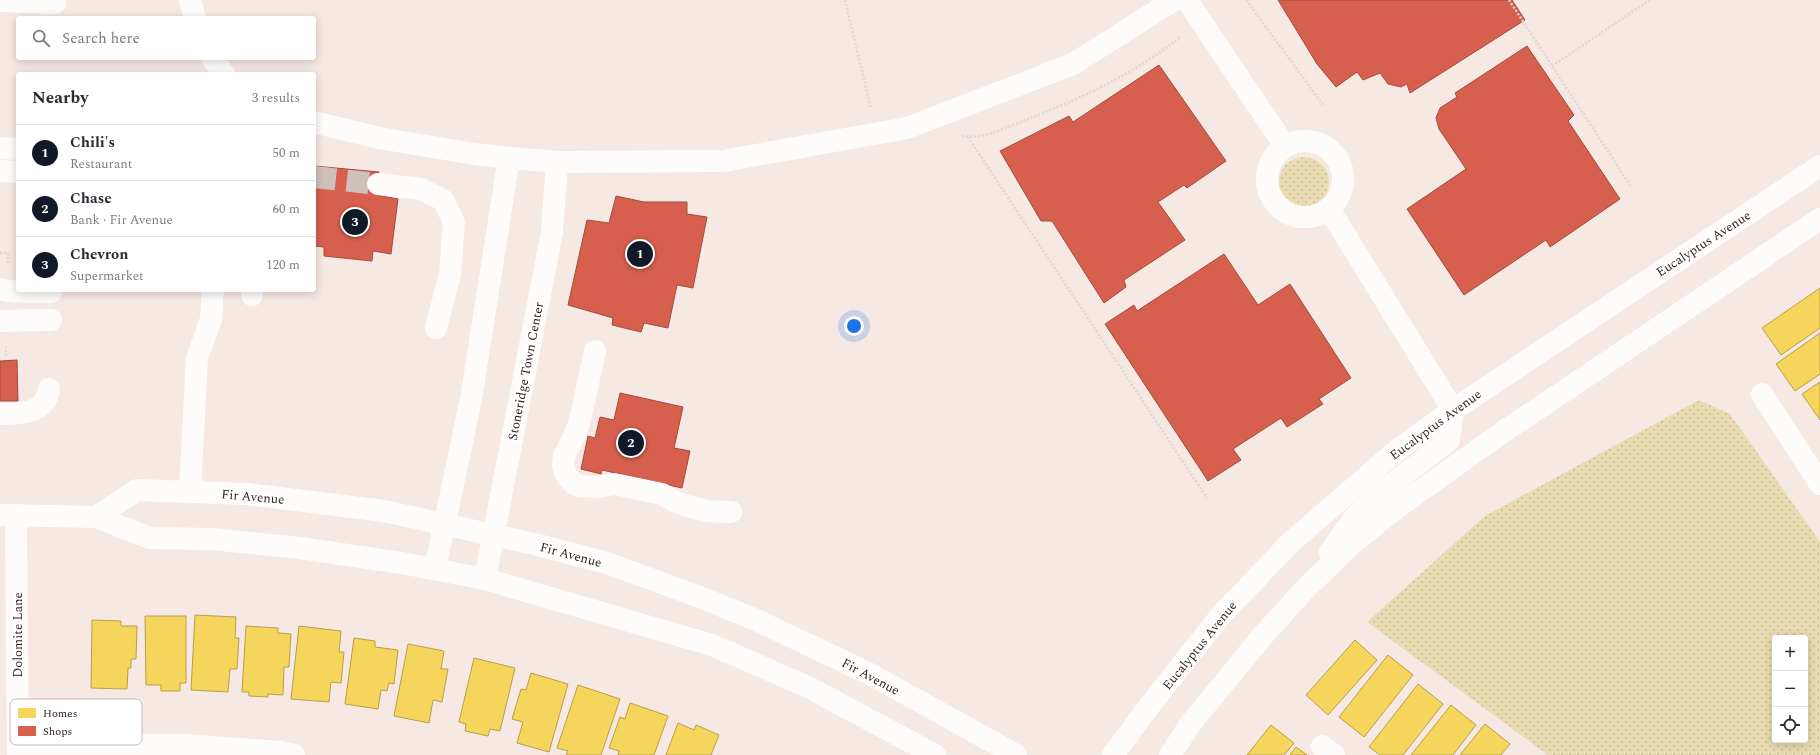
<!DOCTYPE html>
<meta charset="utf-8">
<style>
body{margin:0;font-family:Spectral,serif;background:#f2f2f3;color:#2b2b33}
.controls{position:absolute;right:12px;bottom:12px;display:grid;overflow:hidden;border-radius:4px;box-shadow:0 2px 10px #0003}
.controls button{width:36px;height:36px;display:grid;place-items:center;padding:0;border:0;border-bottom:1px solid #e1e1e2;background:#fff;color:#2b2b33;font:20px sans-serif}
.you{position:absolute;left:854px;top:326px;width:14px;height:14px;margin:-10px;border:3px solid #fff;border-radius:50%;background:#1a73e8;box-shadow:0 0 0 6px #1a73e833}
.badge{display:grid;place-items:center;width:26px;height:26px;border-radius:50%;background:#111827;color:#fff;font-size:13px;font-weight:700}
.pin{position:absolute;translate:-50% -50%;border:2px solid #fff;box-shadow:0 1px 4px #0006}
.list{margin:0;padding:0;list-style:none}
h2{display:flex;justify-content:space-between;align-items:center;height:52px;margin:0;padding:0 16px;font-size:17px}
h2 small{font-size:13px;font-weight:400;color:#7c7c81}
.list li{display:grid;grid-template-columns:26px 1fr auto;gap:12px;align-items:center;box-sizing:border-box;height:56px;padding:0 16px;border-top:1px solid #e1e1e2}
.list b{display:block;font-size:15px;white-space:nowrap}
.list p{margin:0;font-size:13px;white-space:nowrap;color:#7c7c81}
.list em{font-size:13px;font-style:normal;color:#7c7c81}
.icon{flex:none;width:22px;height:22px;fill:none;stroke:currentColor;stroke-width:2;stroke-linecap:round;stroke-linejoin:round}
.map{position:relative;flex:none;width:1820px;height:755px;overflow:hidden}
.search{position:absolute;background:#fff;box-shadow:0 2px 10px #0003;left:16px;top:16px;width:300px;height:44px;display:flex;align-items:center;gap:10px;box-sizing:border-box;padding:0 14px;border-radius:4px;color:#7c7c81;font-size:15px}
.panel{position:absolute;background:#fff;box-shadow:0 2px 10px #0003;left:16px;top:72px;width:300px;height:220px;border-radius:4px}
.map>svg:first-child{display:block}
.grass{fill:url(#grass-dots);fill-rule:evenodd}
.homes{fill:#f6d55c;stroke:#ba9e48}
.shops{fill:#d6604d;stroke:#a34c3d}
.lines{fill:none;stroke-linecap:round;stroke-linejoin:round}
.minor-tunnel{stroke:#cec0bb;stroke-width:22;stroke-dasharray:22 11;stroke-linecap:butt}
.path{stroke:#ddd9d7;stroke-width:2.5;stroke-dasharray:2 2;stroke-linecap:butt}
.minor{stroke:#fefcfb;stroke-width:22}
.major{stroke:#fefcfb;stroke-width:22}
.labels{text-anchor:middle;stroke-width:4;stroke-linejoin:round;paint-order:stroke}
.street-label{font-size:13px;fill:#2d1e19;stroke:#fff}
.key{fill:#fff;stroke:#c0bcba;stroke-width:1}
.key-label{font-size:11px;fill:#2d1e19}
</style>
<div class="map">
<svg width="1820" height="755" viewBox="0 0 1820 755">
<defs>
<pattern id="grass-dots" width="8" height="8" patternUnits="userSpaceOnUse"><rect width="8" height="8" fill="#e9dbb2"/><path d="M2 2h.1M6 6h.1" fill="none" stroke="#c8bc98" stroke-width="1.8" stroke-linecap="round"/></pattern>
</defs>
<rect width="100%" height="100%" fill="#f6e8e3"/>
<!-- grass -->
<g class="grass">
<circle cx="1304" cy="182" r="25"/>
<path d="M 1699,400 L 1730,414 L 1820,542 L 1820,755 L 1548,755 L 1367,622 L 1485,516 ZM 1775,638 L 1805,638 L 1805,740 L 1775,740 Z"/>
</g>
<!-- homes -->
<g class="homes">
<polygon points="1820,288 1820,328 1781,355 1762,328"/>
<polygon points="1820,333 1820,374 1795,391 1776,364"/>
<polygon points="1820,382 1820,420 1802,394"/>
<polygon points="195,615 236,617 235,638 239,638 237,669 230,669 228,692 191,690"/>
<polygon points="145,616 186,616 186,683 180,683 180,691 161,691 161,685 146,685"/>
<polygon points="92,620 121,621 121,626 137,626 136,659 131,659 131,668 128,668 127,689 91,688"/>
<polygon points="246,626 278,628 278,633 291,634 289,667 284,667 283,695 268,694 268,697 249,696 249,692 242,692"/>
<polygon points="299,626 341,631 339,652 344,652 341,683 331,682 329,702 291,699"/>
<polygon points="354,638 375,641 375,647 398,650 394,684 389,683 387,691 381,690 378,709 345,704"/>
<polygon points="1355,640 1377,660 1328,715 1306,695"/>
<polygon points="408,644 444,651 441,669 448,669 442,702 433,700 429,723 394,716"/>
<polygon points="1388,655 1413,675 1364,737 1339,717"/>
<polygon points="474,658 515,668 500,731 490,729 488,736 465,731 466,724 459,722"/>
<polygon points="531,673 568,684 549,752 517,743 523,722 512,719 521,689 526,690"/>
<polygon points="1418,684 1443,704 1403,755 1380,755 1369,747"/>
<polygon points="578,685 620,699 601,755 566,755 568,751 557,748"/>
<polygon points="630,703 668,716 654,755 618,755 619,751 609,748 620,717 625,719"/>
<polygon points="1451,705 1476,725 1453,755 1411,755"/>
<polygon points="678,723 694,730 696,725 719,735 711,755 666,755"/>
<polygon points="1485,724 1510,744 1501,755 1460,755"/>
<polygon points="1271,725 1294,743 1284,755 1247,755"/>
<polygon points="1296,747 1307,755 1290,755"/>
</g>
<!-- shops -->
<g class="shops">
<polygon points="1278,0 1512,0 1525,20 1410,93 1407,84 1401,87 1388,84 1380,73 1363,80 1357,72 1336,87 1317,64"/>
<polygon points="1527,46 1574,115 1568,121 1620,199 1550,247 1546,240 1464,295 1407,209 1466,169 1439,129 1436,118 1440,108 1457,97 1455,93"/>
<polygon points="1159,65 1226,161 1187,188 1184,185 1158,202 1185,240 1124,280 1126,287 1104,303 1052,221 1041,221 1000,151 1069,116 1073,122"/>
<polygon points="314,166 379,172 377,195 398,199 391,254 373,251 372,261 324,256 324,247 314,246"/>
<polygon points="616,196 644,202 687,202 687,214 707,217 693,288 677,285 668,328 644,323 641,332 612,325 613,318 568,305 587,220 609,223"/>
<polygon points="1224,254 1258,305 1290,284 1351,378 1319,399 1323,404 1287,427 1281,418 1233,449 1241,460 1208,481 1105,324 1134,305 1137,311"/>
<polygon points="17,360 18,401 0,401 0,361"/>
<polygon points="620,393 683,407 674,448 690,451 682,488 602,470 601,474 581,469 588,436 595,438 600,417 614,420"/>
</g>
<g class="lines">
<!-- minor-tunnel -->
<polyline class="minor-tunnel" points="314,177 378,184"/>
<!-- path -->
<g class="path">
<polyline points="845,0 871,109"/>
<polyline points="1246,0 1324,106"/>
<polyline points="1509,0 1632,188"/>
<polyline points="1552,66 1650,0"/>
<path d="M 962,136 C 982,140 1005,128 1023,121 C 1079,99 1134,75 1180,37"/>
<polyline points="968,137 1207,498"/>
<polyline points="0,253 8,253 8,264"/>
<polyline points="6,356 6,347"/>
</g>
<!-- minor -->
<g class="minor">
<polyline points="190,0 195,18"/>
<polyline points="1187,0 1285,146"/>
<polyline points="0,1 55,3"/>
<polyline points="212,58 224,74"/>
<polyline points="314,122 379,138 475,154 509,158 557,162 723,161 907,128 1073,64 1174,0"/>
<circle cx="1305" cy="179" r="38"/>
<polyline points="0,148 18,149"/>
<polyline points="0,171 18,172"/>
<polyline points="378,184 421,189 443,200 454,222 450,274 436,328"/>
<polyline points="1329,209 1453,410"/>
<polyline points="0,289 7,291 51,292"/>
<polyline points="252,295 252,290"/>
<polyline points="0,321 51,320"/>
<polyline points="595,351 580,420 576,432 564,456 563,465 566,475 573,483 579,486 599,487 614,484 662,494 674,501 687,506 707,511 731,512"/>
<polyline points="1762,394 1820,484"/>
<path d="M 0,414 C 20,414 46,414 49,389"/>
<polyline points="190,491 197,358 211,319 213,290"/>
<polyline points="0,515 96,517 150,538 211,539 300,548 402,563 485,579 712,645 810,688 935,755"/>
<polyline points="16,515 18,755"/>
<polyline points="96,517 137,490 247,494 384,511 534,544 607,563 697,596 754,619 870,674 1016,755"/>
<polyline points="435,569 471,399 509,158"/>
<polyline points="485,579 552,232 557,162"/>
<polyline points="18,745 185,745 280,752 294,755"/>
<polyline points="1322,746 1334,755"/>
</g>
<!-- major -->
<g class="major">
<polyline points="1330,552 1355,517 1373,499 1449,440 1453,410"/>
<polyline points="1113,755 1150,705 1222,614 1290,543 1396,451 1453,410 1820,166"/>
<polyline points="1170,755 1191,723 1265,633 1306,588 1353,543 1402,504 1503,432 1820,219"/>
</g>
</g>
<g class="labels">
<!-- street labels -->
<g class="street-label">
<text transform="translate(1703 243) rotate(-33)" y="5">Eucalyptus Avenue</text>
<text transform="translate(525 371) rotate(-79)" y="5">Stoneridge Town Center</text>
<text transform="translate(1435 424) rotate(-36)" y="5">Eucalyptus Avenue</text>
<text transform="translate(253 496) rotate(5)" y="5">Fir Avenue</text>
<text transform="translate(571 554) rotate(15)" y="5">Fir Avenue</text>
<text transform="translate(17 635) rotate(-90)" y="5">Dolomite Lane</text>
<text transform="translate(1199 645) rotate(-51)" y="5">Eucalyptus Avenue</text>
<text transform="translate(871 676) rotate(28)" y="5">Fir Avenue</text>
</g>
</g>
<!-- legend -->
<rect x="10" y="699" width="132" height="46" rx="6" class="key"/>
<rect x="18" y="708" width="18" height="10" fill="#f6d55c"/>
<rect x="18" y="726" width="18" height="10" fill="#d6604d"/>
<g class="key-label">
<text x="43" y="717">Homes</text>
<text x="43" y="735">Shops</text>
</g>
</svg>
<div class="controls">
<button>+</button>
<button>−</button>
<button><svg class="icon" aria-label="locate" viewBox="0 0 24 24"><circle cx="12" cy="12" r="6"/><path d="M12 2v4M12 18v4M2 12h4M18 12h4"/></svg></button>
</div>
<div class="you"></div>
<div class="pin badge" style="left:640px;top:254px">1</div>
<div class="pin badge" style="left:631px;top:443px">2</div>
<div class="pin badge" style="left:355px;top:222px">3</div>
<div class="search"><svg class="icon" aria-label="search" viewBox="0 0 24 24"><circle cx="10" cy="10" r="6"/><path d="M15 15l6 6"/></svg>Search here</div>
<section class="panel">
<h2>Nearby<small>3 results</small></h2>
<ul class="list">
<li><span class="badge">1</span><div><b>Chili's</b><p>Restaurant</p></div><em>50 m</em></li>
<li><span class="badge">2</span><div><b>Chase</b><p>Bank · Fir Avenue</p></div><em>60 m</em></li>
<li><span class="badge">3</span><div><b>Chevron</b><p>Supermarket</p></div><em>120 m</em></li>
</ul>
</section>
</div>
